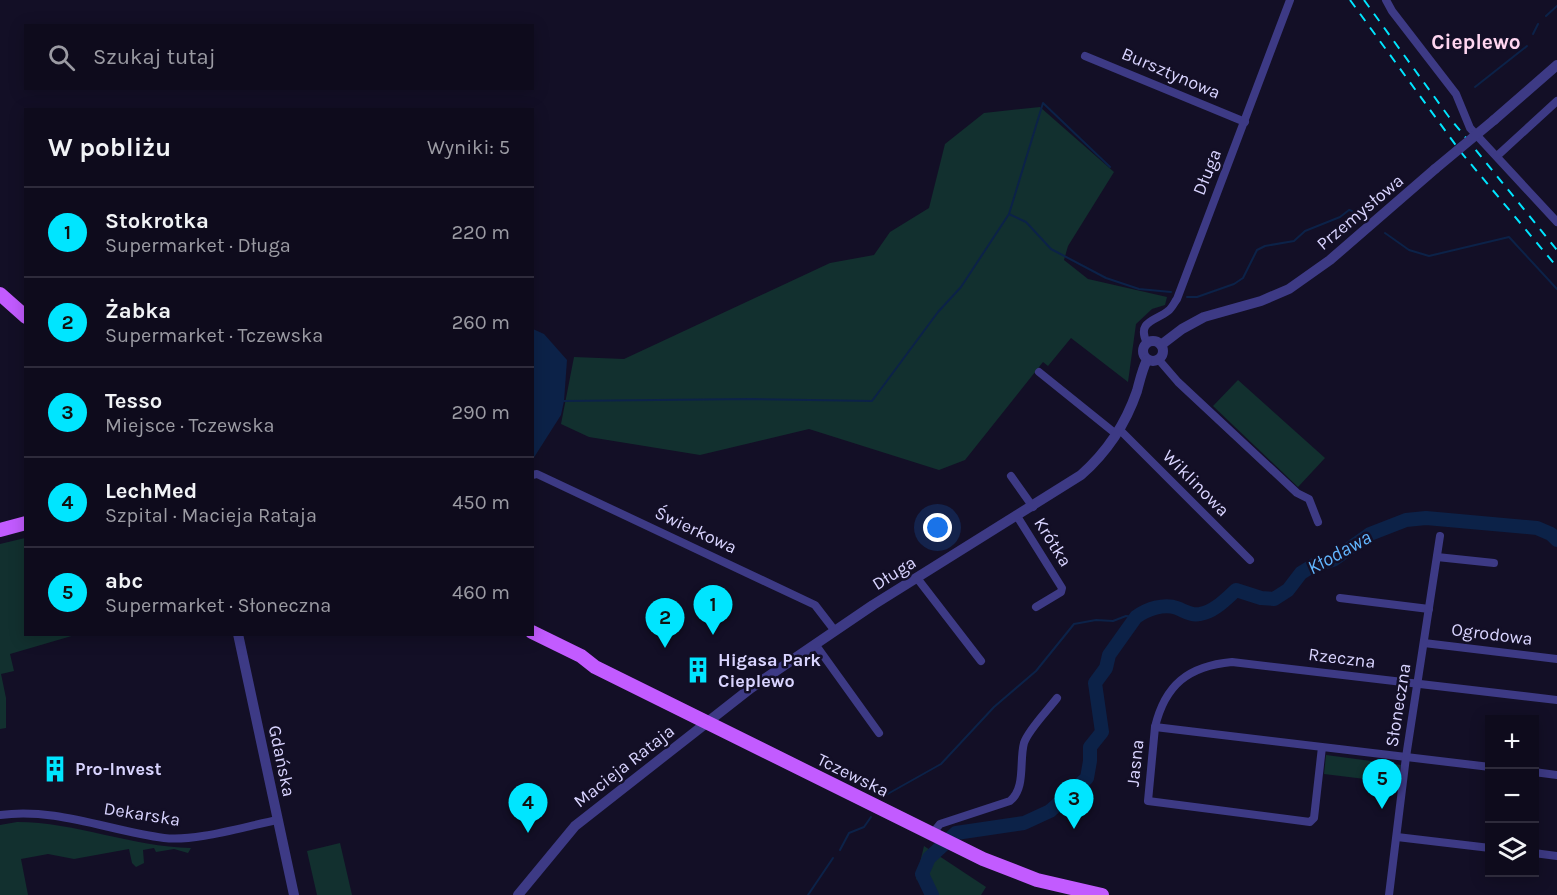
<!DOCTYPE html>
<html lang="pl">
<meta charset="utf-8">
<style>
body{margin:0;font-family:Karla,sans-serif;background:#171425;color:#f1f3f6}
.controls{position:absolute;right:18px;bottom:18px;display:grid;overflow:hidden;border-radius:0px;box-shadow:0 3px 15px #0003}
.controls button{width:54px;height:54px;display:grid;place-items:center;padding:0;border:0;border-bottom:2px solid #2e2b3b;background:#0e0b1c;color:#f1f3f6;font:30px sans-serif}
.you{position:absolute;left:938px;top:528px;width:21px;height:21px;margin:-15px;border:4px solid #fff;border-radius:50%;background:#1a73e8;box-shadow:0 0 0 9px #1a73e833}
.badge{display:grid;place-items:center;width:39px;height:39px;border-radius:50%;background:#00e5ff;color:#111;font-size:20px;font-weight:700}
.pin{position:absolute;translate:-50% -50px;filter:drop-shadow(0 2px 3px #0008)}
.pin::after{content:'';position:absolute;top:32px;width:21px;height:18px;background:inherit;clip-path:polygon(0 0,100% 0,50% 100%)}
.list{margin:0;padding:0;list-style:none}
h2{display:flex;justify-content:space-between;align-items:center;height:78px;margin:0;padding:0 24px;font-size:26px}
h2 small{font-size:20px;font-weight:400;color:#9b9ba3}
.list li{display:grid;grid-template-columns:39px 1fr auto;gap:18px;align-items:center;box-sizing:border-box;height:90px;padding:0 24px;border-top:2px solid #2e2b3b}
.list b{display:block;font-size:22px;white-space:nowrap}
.list p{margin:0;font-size:20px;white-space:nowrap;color:#9b9ba3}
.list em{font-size:20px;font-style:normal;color:#9b9ba3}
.icon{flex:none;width:33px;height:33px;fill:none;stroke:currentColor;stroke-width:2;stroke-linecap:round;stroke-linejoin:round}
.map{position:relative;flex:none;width:1557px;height:895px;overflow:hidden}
.search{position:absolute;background:#0e0b1c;box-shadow:0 3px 15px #0003;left:24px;top:24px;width:510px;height:66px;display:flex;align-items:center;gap:15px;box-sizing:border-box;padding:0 21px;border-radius:0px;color:#9b9ba3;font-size:22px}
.panel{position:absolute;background:#0e0b1c;box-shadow:0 3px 15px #0003;left:24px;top:108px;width:510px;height:528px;border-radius:0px}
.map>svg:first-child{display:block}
.green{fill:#12302f}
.water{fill:#0c2248}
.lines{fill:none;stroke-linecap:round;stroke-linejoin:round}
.stream{stroke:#0c2248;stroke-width:2}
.river{stroke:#0c2248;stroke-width:14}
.minor{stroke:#3d3a85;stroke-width:8}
.tertiary{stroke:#3d3a85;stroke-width:10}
.primary{stroke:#c25bff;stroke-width:14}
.rail{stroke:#00e5ff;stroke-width:2;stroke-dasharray:9 8;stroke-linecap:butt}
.tertiary-bridge{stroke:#3d3a85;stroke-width:10}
.labels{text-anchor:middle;stroke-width:5;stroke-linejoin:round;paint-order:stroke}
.street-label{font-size:18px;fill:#d9d4ff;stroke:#130f26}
.poi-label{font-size:18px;font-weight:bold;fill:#d9d4ff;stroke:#130f26;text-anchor:start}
.water-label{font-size:20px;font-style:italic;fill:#62b6ff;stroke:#130f26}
.quarter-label{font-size:21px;font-weight:bold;fill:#ffd6f0;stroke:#130f26}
</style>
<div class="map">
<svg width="1557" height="895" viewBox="0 0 1557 895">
<rect width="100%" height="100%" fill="#130f26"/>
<!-- green -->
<g class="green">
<polygon points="1040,107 1114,172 1068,246 1064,260 1088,279 1167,297 1165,305 1152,309 1136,324 1128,382 1071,338 1048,366 1043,362 965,460 939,470 809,429 700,455 589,437 561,424 574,357 624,359 830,263 874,255 890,232 929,208 945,144 984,113"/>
<polygon points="1238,380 1325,458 1298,487 1213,406"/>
<polygon points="25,538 26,634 75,635 10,654 14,671 1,674 6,698 6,728 0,729 0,544"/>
<polygon points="1326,755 1401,765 1398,783 1324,774"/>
<path d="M 17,822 C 76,822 132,847 191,848 L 188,853 L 174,849 L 156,852 L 154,848 L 143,850 L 144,863 L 136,867 L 132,863 L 129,849 L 74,859 L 48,854 L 21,859 L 28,895 L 0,895 L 0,825 Z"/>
<polygon points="340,843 352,895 317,895 307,851"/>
<polygon points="924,846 986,887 981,895 936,895 916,879"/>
</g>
<!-- water -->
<polygon class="water" points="533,329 544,334 567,360 564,401 561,415 533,459"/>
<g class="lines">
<!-- stream -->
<g class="stream">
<polyline points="1546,16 1557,6"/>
<polyline points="1533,34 1538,24"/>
<polyline points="1475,87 1527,46"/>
<polyline points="1009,214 1043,103 1110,167"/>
<polyline points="1385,233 1409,250 1429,256 1509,237 1557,289"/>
<polyline points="1187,297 1197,297 1234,284 1243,278 1257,250 1265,246 1294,241 1305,231 1340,217 1349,210 1352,211"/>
<polyline points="564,401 750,399 872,401 938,312 961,287 1009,214 1026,222 1051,249 1106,278 1139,289 1171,292"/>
<polyline points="884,796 941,764 994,707 1036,671 1074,624 1096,620 1113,621 1126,616 1136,617"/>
<polyline points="840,850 849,833 864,827 871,817"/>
<polyline points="808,895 833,858"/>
</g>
<!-- river -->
<path class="river" d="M 932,895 L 922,874 L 929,858 L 956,833 L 1024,823 L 1050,811 L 1087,778 L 1090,761 L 1090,747 L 1102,732 L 1095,683 L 1106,668 L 1109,655 L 1136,617 C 1147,609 1164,603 1177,608 C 1185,611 1191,616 1200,614 C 1214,612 1226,599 1236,590 L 1261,598 L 1274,599 L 1288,590 L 1301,573 L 1314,565 L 1333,560 L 1370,534 L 1406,520 L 1426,518 L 1537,528 L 1551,534 L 1557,540"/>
<!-- minor -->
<g class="minor">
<polyline points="1386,0 1392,11 1456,94 1470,128 1557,222"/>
<polyline points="1085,56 1245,122"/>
<polyline points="1497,156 1557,101"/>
<path d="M 1147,343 C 1136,321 1156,321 1168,311 C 1172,308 1174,303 1177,299 L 1290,0"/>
<polyline points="1159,360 1178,382 1297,493 1309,499 1318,522"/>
<polyline points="1039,372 1116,434"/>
<polyline points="1118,430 1122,432 1250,560"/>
<polyline points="532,475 537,474 815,605 835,631"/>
<polyline points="1011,476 1033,507"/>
<polyline points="1017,516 1062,588 1061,592 1036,607"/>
<polyline points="1437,557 1494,563"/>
<polyline points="917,578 981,661"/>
<polyline points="1340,598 1429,609"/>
<polyline points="1424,643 1557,659"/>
<polyline points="815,644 879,733"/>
<path d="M 1155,727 C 1165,685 1188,666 1232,662 L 1557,700"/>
<polyline points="1322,747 1314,818 1310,822 1148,801 1155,727 1490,767"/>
<polyline points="1534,772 1557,775"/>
<path d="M 0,815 C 55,807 110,831 164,838 C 195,842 246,826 278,820"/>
<path d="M 932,834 L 940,824 L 1010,801 C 1026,788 1019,761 1024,743 C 1028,730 1048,710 1057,698"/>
<polyline points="1397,837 1490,848"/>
<polyline points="1534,853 1557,856"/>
<polyline points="1389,895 1406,757 1440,536"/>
</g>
<!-- tertiary -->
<g class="tertiary">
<polyline points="1494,120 1557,65"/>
<circle cx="1153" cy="351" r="10"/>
<polyline points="1161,345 1182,329 1204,317 1261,301 1289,289 1330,260 1435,169"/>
<polyline points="238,634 294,895"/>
<path d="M 518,895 L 575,826 L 751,688 L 873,605 L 1081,475 C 1106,453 1126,423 1137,391 C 1140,380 1142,370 1147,360"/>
</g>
<!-- primary -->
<g class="primary">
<polyline points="0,294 26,317"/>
<polyline points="0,530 26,523"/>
<polyline points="532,632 581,656 595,667 983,859 1037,880 1102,895"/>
</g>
<!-- rail -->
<g class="rail">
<polyline points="1350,0 1460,151 1557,267"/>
<polyline points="1364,0 1449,117 1557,250"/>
</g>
<!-- tertiary-bridge -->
<polyline class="tertiary-bridge" points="1435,169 1494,120"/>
</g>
<!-- icons -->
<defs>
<g id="building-bare" transform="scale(2.07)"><path d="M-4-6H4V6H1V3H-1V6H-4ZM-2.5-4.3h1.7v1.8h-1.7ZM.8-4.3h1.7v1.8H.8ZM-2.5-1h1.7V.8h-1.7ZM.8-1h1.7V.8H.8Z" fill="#00e5ff" stroke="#130f26" stroke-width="2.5" paint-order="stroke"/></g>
</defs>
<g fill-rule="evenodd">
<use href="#building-bare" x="698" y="670"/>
<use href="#building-bare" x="55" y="769"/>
</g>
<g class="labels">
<!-- street labels -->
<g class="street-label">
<text transform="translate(1171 73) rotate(23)" y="6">Bursztynowa</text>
<text transform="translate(1207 172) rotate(-68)" y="6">Długa</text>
<text transform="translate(1360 212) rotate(-40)" y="6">Przemysłowa</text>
<text transform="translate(1196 483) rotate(45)" y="6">Wiklinowa</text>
<text transform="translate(696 530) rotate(25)" y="6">Świerkowa</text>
<text transform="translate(1053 542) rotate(58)" y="6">Krótka</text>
<text transform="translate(894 573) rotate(-32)" y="6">Długa</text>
<text transform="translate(1492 634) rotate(7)" y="6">Ogrodowa</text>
<text transform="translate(1342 658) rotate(7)" y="6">Rzeczna</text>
<text transform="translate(1398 705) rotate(-81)" y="6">Słoneczna</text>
<text transform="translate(282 761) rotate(78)" y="6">Gdańska</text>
<text transform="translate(1135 763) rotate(-84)" y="6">Jasna</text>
<text transform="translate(624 766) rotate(-38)" y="6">Macieja Rataja</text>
<text transform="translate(853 775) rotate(26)" y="6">Tczewska</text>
<text transform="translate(142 814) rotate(9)" y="6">Dekarska</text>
</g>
<!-- poi labels -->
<g class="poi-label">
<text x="718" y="666">Higasa Park<tspan x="718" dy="21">Cieplewo</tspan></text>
<text x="75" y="775">Pro-Invest</text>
</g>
<!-- water labels -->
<g class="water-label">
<text transform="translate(1339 552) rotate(-29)" y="7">Kłodawa</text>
</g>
<!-- quarter labels -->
<g class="quarter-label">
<text x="1476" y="49">Cieplewo</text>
</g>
</g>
</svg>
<div class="controls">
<button>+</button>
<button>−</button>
<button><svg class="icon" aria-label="layers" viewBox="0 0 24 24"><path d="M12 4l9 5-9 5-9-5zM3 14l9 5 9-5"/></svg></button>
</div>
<div class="you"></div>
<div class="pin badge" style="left:713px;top:635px">1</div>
<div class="pin badge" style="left:665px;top:648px">2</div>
<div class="pin badge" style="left:1074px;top:829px">3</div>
<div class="pin badge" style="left:528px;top:833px">4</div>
<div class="pin badge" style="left:1382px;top:809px">5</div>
<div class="search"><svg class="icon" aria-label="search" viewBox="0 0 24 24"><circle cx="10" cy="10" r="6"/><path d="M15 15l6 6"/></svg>Szukaj tutaj</div>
<section class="panel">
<h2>W pobliżu<small>Wyniki: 5</small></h2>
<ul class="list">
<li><span class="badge">1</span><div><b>Stokrotka</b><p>Supermarket · Długa</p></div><em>220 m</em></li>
<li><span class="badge">2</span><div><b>Żabka</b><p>Supermarket · Tczewska</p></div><em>260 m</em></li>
<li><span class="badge">3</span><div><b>Tesso</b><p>Miejsce · Tczewska</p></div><em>290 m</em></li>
<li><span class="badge">4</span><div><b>LechMed</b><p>Szpital · Macieja Rataja</p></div><em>450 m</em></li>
<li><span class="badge">5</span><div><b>abc</b><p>Supermarket · Słoneczna</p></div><em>460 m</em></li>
</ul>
</section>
</div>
